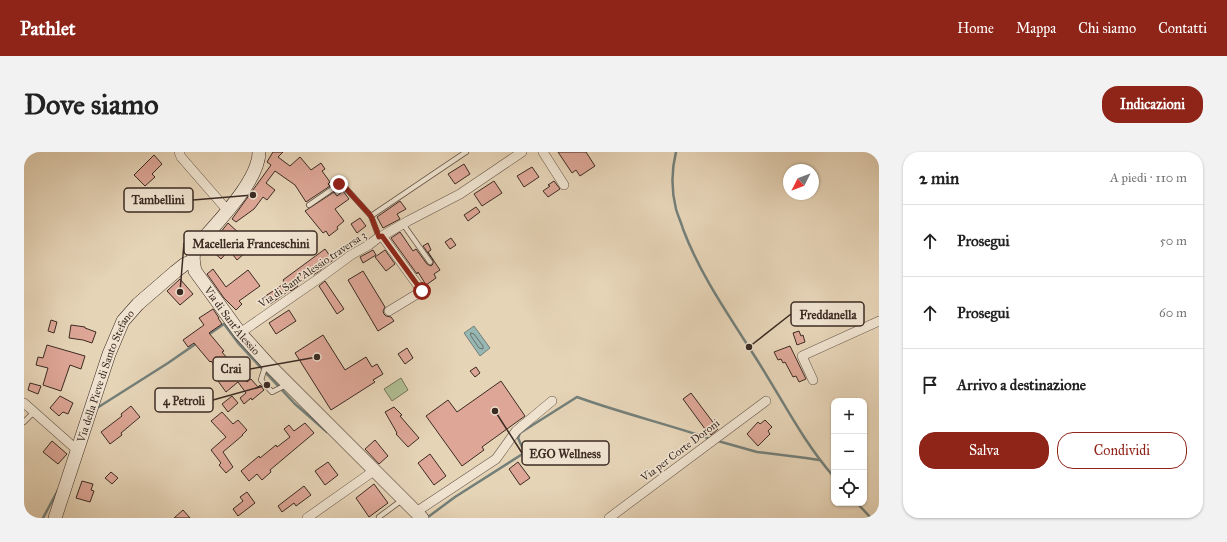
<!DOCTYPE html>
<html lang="it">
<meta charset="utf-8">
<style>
body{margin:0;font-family:"IM FELL Great Primer",serif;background:#f2f2f2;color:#222}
.controls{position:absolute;right:12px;bottom:12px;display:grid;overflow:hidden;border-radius:8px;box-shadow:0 1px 3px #0004}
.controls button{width:36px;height:36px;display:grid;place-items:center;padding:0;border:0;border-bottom:1px solid #e0e0e0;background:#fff;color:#222;font:20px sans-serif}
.compass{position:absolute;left:759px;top:12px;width:36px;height:36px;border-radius:50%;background:#fff;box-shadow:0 1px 3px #0004;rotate:228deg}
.stop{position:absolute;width:12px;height:12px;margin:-9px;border:3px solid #8f2418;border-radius:50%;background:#fff}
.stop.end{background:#8f2418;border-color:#fff;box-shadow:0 1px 4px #0008}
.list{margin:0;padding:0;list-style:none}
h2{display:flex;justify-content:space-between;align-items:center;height:52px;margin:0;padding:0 16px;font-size:17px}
h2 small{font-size:13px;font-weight:400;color:#767676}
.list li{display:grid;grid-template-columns:26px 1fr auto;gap:12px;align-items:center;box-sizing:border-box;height:72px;padding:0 16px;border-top:1px solid #e0e0e0}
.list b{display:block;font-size:15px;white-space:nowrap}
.list em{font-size:13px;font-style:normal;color:#767676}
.actions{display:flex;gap:8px;padding:12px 16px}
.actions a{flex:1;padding:9px 0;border:1px solid #8f2418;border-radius:16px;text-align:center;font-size:14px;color:#8f2418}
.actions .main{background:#8f2418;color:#fff}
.icon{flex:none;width:22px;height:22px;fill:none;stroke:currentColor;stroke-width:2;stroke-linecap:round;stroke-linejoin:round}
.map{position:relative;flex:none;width:855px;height:366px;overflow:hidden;border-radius:16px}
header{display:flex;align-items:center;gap:24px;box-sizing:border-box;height:56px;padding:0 20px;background:#8f2418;color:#fff}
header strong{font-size:19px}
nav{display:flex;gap:22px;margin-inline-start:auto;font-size:14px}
.intro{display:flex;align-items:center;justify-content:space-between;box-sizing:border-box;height:96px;padding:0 24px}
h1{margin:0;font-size:28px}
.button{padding:10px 18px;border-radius:16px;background:#8f2418;color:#fff;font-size:14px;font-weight:700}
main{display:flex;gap:24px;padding:0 24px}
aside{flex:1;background:#fff;border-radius:16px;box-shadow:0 1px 3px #0004}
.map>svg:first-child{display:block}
.green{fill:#b0be92;stroke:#76745a}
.water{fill:#97b7b3;stroke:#737f79}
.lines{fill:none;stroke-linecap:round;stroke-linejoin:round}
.shore{stroke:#6a716b;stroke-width:1}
.stream{stroke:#737f79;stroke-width:2.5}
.building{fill:#dda696;stroke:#3c2b23}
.lane-casing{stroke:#665548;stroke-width:6}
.street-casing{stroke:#665548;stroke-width:10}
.secondary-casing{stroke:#3c2b23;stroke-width:14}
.lane{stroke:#efe3d0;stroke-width:4.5}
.street{stroke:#efe3d0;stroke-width:9}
.secondary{stroke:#efe3d0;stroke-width:13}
.route{stroke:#8f2418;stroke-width:5}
.labels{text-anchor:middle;stroke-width:3;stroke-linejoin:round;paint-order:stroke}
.street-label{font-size:11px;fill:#3c2b23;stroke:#efe3d0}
.leader{fill:none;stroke:#3c2b23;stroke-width:1.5}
.callout-dot{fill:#3c2b23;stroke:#efe3d0;stroke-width:1.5}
.callout{fill:#efe3d0;stroke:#3c2b23;stroke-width:1.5}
.callout-label{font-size:12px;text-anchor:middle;font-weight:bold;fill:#3c2b23}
</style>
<header>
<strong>Pathlet</strong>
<nav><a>Home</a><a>Mappa</a><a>Chi siamo</a><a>Contatti</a></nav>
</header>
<div class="intro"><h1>Dove siamo</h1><a class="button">Indicazioni</a></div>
<main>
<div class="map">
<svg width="855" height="366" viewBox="0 0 855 366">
<rect width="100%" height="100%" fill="#e6d4b7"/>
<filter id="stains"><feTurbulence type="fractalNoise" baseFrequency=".005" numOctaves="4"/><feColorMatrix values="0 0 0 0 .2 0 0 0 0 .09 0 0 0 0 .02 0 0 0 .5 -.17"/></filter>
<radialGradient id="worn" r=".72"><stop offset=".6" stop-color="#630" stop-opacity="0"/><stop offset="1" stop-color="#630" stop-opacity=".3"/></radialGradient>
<!-- green -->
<polygon class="green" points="377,226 384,238 368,249 360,237"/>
<!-- water -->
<polygon class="water" points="450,174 466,196 456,204 440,181"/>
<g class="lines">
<!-- shore -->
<polygon class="shore" points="447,181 450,182 459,194 459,197 455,196 447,184"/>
<!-- stream -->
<g class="stream">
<path d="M 652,0 C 647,20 647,37 652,57 C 654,64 657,70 659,77 C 677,125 708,168 735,211 C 759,249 780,291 810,325"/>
<polyline points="184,183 200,172 215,192 271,252 303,280"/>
<polyline points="73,256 144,211 173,191"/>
<polyline points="694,289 733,300 782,306 795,308"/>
<polyline points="833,351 847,366"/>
<path d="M 404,365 L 431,345 L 500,301 L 500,299 L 494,286 L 496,281 L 553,245 C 597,261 643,272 687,287"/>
<polyline points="19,366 34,338"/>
</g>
</g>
<!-- building -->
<g class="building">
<polygon points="249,0 259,0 254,5 266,14 276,5 287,18 297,11 301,17 298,19 306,30 304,32 306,34 282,50 271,33 251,19 242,31 251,38 243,48 239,45 230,57 212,70 208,67 247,13 243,10"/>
<polygon points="534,0 562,0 571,14 556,24 552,18 548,21"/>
<polygon points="130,3 138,12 128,22 131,25 121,34 110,23"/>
<polygon points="440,12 446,22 431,32 424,22"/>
<polygon points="508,15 515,25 500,35 493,24"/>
<polygon points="470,29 478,41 458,54 450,42"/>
<polygon points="530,29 536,37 524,45 519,39 526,34 524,33"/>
<polygon points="319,39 325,47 311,57 320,69 313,75 314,77 305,84 302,79 299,81 281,59 310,40 313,44"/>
<polygon points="376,49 382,57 373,62 376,67 359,76 353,65"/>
<polygon points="452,55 456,60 444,69 440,63"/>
<polygon points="336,66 342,74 333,81 327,72"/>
<polygon points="204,71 216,82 212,88 222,100 213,108 205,98 197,107 186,97 198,82 196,81"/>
<polygon points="376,80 389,99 392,97 403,112 407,114 409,112 409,108 399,94 404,91 407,98 404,100 416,118 410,122 412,126 402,133 394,120 393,122 367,86"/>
<polygon points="427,86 432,93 426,97 421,90"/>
<polygon points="301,97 309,108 294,120 289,123 288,122 273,133 274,134 267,139 266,138 246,152 240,145 261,131 259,128"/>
<polygon points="349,98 352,103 339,111 336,105"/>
<polygon points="361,98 371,112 362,119 351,105"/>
<polygon points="189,117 202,135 224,118 236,134 215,149 218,152 212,158 200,146 183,122"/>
<polygon points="339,119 361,155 359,159 360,162 362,164 367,165 370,169 354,179 324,128"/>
<polygon points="156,127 169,142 156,153 143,139"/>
<polygon points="301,129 320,157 313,162 295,134"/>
<polygon points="189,157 195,166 194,166 198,172 185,181 200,199 198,200 223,230 227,227 234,235 236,233 240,238 228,248 227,246 220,252 216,246 222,241 214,230 202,240 194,229 199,225 187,209 186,210 170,191 164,195 159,188 180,173 175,166"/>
<polygon points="265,158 272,169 252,182 245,171"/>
<polygon points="27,168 33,170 30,181 24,179"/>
<polygon points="47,173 61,175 61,176 72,180 68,191 59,188 45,186"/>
<polygon points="775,179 777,184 779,183 781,190 773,193 769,181"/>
<polygon points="299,183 321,218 342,205 348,215 353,212 359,222 349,228 351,230 307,258 271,201"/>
<polygon points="23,193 61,204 57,217 46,213 37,239 19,233 24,216 12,213 14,205 19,206"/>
<polygon points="766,194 782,227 775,230 772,224 769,225 761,210 759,211 757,207 754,208 750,200"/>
<polygon points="383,196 389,206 381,212 374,202"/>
<polygon points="452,215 456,221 451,225 446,219"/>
<polygon points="477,229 501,264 458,295 460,298 438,314 402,264 424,248 433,260"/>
<polygon points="6,231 17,234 14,242 4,238"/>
<polygon points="667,241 694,277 687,283 685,280 684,281 659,247"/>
<polygon points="36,244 49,251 44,262 39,260 35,264 26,256"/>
<polygon points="208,244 214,251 204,260 198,252"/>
<polygon points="107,254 116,265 97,281 98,283 86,292 77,280 98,264 97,262"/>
<polygon points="370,255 378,263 376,264 395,286 384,295 372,282 373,281 361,260"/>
<polygon points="198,260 209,272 214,268 223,278 218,283 219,283 199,300 209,315 202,321 195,313 197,311 187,298 202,285 187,269"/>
<polygon points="741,268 748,275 744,279 746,282 734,294 723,282 734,270 736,272"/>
<polygon points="281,271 290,281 246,318 247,320 238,328 233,322 225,329 217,319 235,304 236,306 252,293 253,295 266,285 260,277 265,273 270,279"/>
<polygon points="351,288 364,304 355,312 341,297"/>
<polygon points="28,289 43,302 34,312 19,300"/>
<polygon points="406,302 422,324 410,333 394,311"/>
<polygon points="304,310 314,323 301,333 291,319"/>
<polygon points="494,310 506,326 496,333 485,317"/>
<polygon points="87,320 94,326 88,332 81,326"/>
<polygon points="58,329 69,332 67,338 70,339 66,350 52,346"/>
<polygon points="350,332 364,351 345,365 332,346"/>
<polygon points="280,334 287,343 272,354 270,351 258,360 254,354"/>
<polygon points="223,340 231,351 214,364 209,357 219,349 216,345"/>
<polygon points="159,358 166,366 150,366"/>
</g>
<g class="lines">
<!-- lane casing -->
<g class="lane-casing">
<g id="lane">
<polyline points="285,53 317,31 347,64 355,85"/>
<polyline points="347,64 442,0"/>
<polyline points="379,72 406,110"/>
<polyline points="242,212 237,228 248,240 262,233"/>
<polyline points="0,270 10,260"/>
<polyline points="355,365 378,348"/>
</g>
</g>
<!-- street casing -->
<g class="street-casing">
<g id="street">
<polyline points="155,0 157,5 204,59"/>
<polyline points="519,0 540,33"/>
<polyline points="358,84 398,139 365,159"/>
<polyline points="216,181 297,125 327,103 345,93 355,85 358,84 384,69 436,42 498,0"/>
<polyline points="789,228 778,204 855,169"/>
<polyline points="0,251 53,298"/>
<polyline points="392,360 472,307 492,279 528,249"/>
<polyline points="283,366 351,318"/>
<polyline points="585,366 742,249"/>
</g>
</g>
<!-- secondary casing -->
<g class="secondary-casing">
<g id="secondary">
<path id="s1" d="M 235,0 C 235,25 203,60 187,78 C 181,85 173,92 170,101 C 168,107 170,113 171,119 L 216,181 L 244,212 L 398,366"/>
<path id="s2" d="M 31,366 L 85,202 L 99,169 L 114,152 L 151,120 L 161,112 L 169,109"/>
</g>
</g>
<!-- lane -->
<use href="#lane" class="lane"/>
<!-- street -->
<use href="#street" class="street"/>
<!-- secondary -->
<use href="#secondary" class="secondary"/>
</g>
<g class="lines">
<!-- route -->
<polyline class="route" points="315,32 317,31 347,64 355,85 358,84 398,139"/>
</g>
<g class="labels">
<!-- street labels -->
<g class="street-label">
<text transform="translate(288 117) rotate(-34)" y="4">Via di Sant'Alessio traversa 3</text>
<text dy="4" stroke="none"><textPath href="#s1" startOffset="202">Via di Sant'Alessio</textPath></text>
<text dy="4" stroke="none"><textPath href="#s2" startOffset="151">Via della Pieve di Santo Stefano</textPath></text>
<text transform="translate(656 298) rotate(-37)" y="4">Via per Corte Doroni</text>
</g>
</g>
<!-- callouts -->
<path class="leader" d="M229 43L169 48M156 140L160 91M725 195L767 162M293 205L226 217M243 233L189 248M471 259L498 301"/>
<g class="callout-dot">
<circle cx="229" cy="43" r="4"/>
<circle cx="156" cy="140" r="4"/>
<circle cx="725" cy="195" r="4"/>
<circle cx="293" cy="205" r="4"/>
<circle cx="243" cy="233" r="4"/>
<circle cx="471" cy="259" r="4"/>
</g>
<g class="callout">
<rect x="100" y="36" width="69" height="24" rx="4"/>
<rect x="160" y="79" width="133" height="24" rx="4"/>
<rect x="767" y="150" width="73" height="24" rx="4"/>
<rect x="189" y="205" width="37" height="24" rx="4"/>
<rect x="131" y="236" width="58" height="24" rx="4"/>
<rect x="498" y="289" width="87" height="24" rx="4"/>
</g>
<g class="callout-label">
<text x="134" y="52">Tambellini</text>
<text x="227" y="96">Macelleria Franceschini</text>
<text x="804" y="167">Freddanella</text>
<text x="207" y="221">Crai</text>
<text x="160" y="253">4 Petroli</text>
<text x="541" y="306">EGO Wellness</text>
</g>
<rect width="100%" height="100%" filter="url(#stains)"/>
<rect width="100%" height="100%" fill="url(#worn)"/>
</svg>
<div class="controls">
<button>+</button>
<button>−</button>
<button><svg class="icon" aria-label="locate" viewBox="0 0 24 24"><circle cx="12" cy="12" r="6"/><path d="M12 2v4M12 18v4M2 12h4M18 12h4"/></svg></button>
</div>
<svg class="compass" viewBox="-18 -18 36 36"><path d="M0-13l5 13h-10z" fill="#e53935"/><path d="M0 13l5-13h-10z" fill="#767676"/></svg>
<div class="stop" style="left:398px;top:139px"></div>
<div class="stop end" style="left:315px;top:32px"></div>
</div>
<aside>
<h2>2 min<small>A piedi · 110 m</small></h2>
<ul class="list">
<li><svg class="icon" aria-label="ahead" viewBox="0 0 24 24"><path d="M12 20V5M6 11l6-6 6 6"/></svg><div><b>Prosegui</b></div><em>50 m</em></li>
<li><svg class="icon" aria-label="ahead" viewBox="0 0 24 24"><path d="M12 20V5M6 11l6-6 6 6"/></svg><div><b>Prosegui</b></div><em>60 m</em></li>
<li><svg class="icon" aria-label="arrive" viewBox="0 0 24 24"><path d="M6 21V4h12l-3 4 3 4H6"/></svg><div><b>Arrivo a destinazione</b></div></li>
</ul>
<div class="actions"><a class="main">Salva</a><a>Condividi</a></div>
</aside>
</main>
